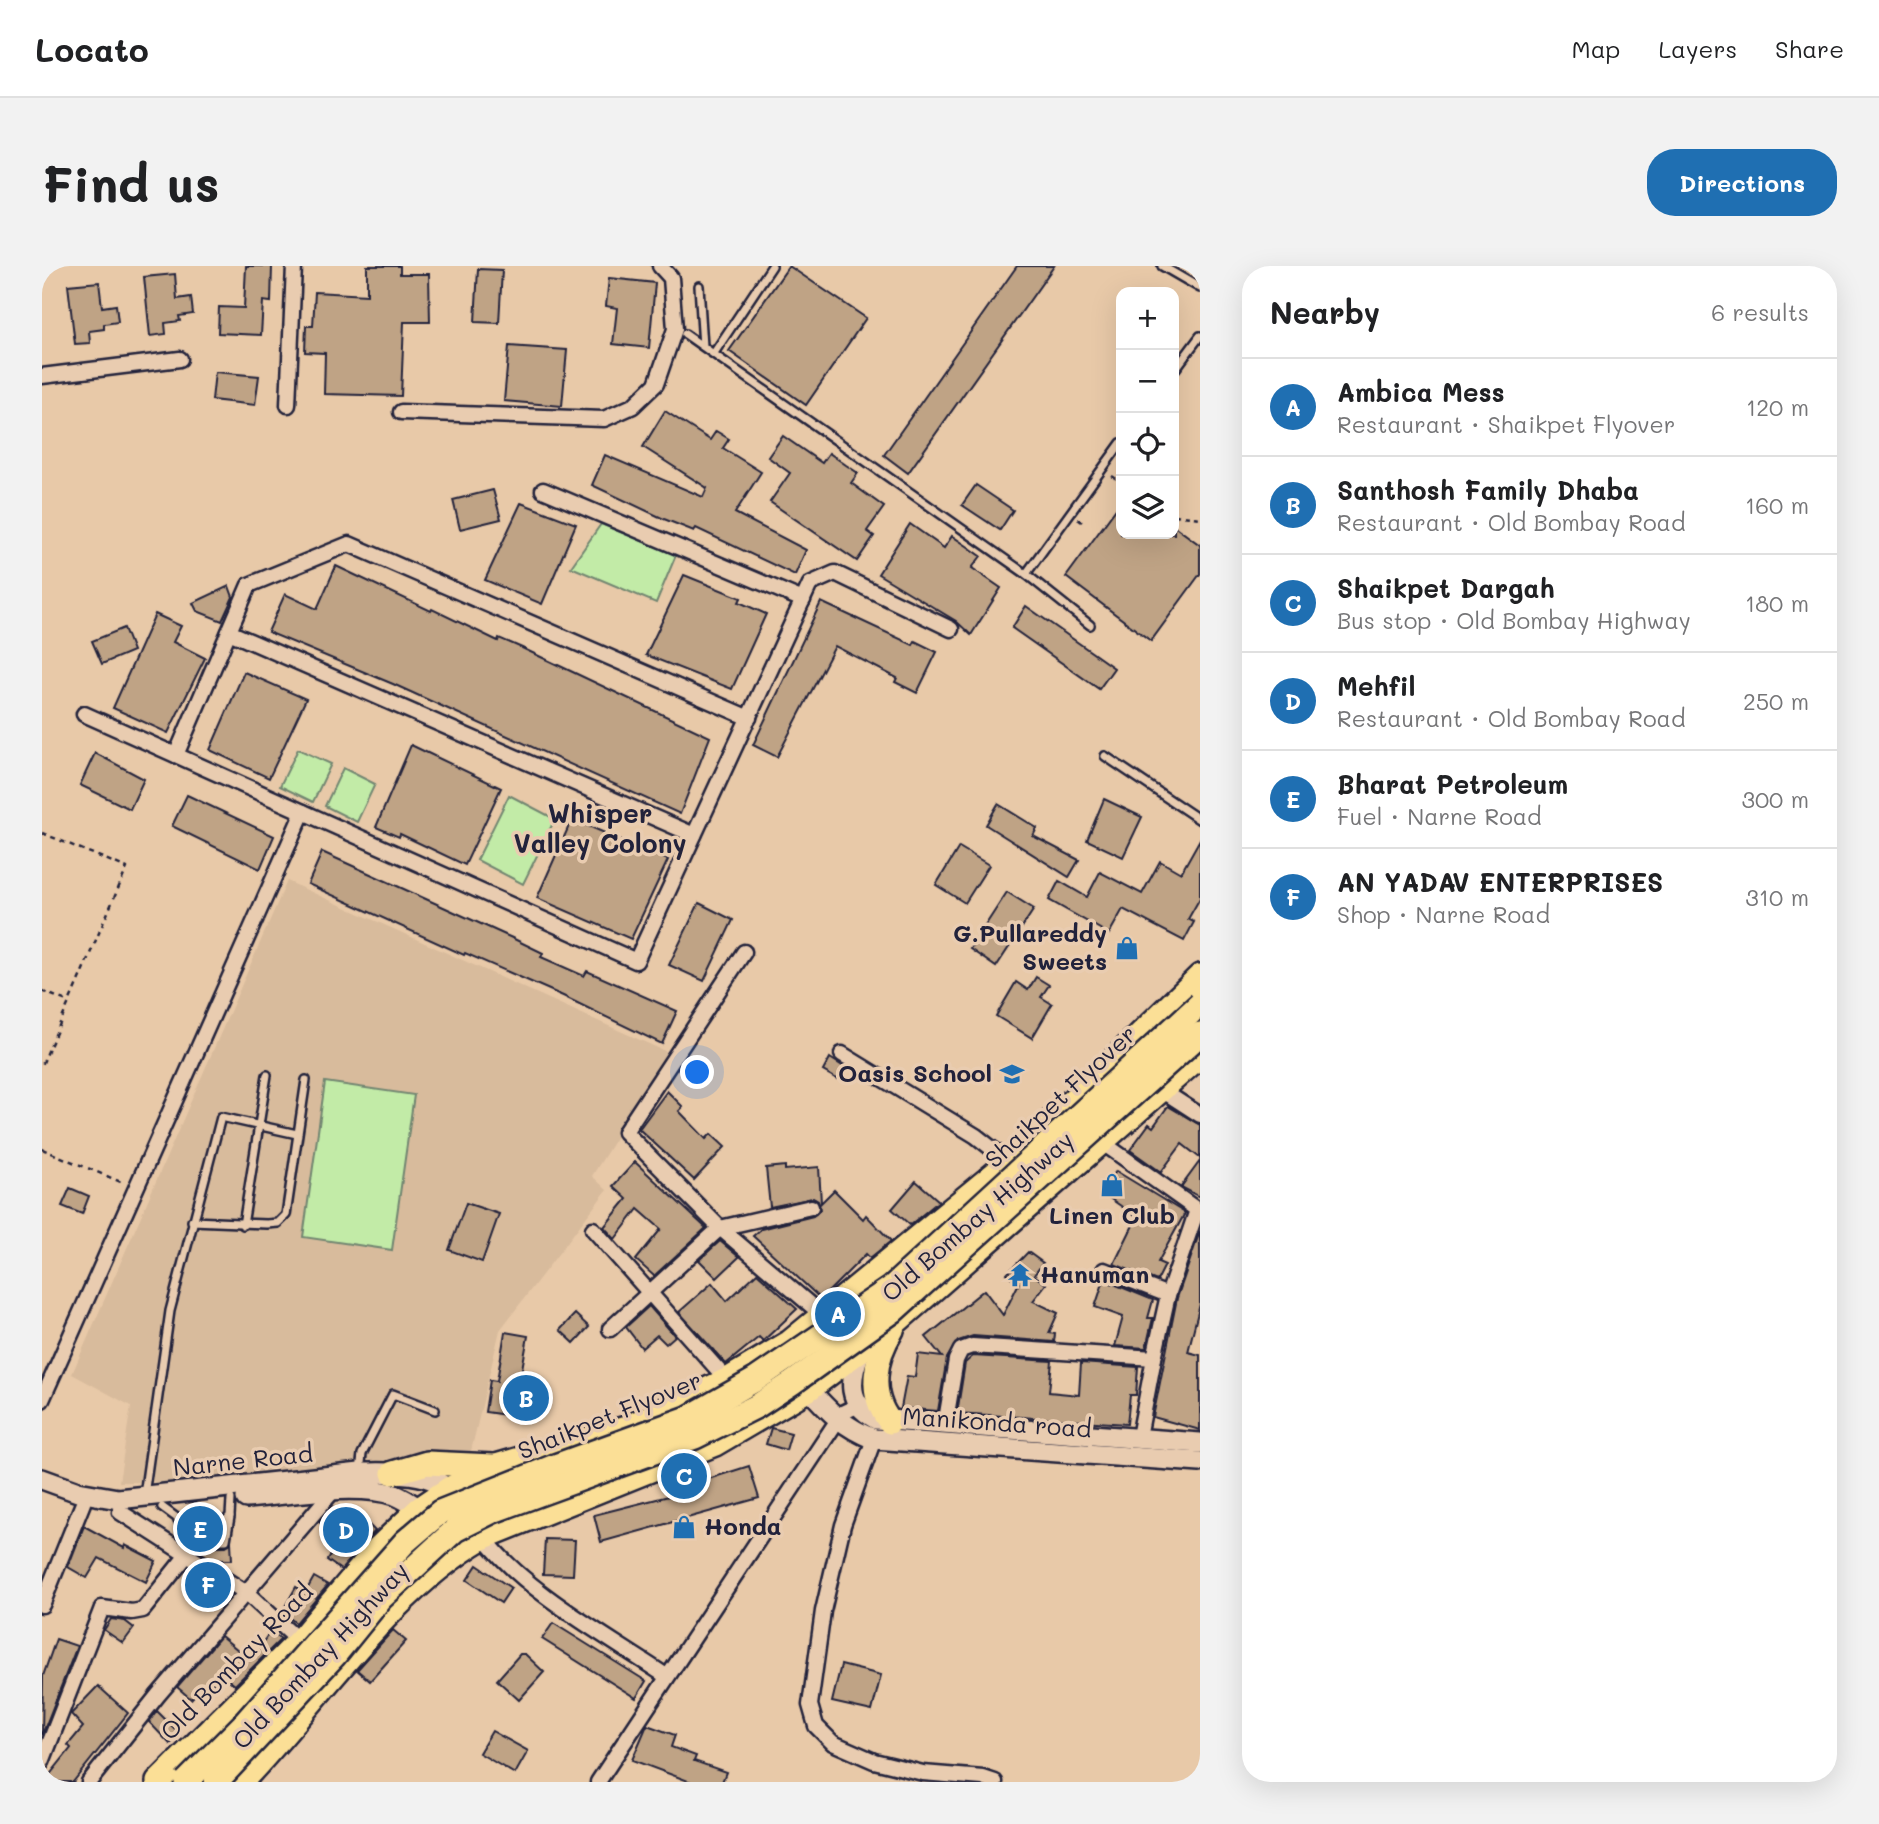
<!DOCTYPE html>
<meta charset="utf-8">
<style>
body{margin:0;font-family:Mali,sans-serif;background:#f2f2f2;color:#202124}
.controls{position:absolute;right:21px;top:21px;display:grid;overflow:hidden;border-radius:14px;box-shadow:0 7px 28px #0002}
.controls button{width:63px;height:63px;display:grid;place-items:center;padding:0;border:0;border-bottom:2px solid #e0e0e0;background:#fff;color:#202124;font:35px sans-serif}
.you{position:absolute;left:656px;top:807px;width:24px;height:24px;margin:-18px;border:5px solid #fff;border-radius:50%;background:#1a73e8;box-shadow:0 0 0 10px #1a73e833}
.badge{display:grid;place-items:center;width:46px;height:46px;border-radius:50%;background:#1f6fb2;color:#fff;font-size:23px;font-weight:700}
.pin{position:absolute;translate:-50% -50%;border:4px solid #fff;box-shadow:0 2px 7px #0006}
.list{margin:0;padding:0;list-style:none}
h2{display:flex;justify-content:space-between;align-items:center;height:91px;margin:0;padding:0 28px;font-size:30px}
h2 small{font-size:23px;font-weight:400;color:#757577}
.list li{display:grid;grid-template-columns:46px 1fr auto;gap:21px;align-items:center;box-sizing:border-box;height:98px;padding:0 28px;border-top:2px solid #e0e0e0}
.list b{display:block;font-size:26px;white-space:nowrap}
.list p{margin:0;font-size:23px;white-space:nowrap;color:#757577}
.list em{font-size:23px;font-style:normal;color:#757577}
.icon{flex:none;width:38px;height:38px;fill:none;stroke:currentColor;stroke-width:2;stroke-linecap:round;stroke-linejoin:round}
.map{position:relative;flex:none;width:1158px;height:1516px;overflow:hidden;border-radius:28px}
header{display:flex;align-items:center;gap:42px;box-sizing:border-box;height:98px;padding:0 35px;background:#fff;border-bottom:2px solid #e0e0e0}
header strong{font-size:33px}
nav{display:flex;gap:38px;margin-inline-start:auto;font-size:24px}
.intro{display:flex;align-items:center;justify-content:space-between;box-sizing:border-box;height:168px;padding:0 42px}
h1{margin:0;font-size:49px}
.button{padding:18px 32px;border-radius:28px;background:#1f6fb2;color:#fff;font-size:24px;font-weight:700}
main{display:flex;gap:42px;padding:0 42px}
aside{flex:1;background:#fff;border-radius:28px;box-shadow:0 7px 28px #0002}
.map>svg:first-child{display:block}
.built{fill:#d8bb9c}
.green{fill:#c2eba7;stroke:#728671;stroke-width:2}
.building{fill:#bfa385;stroke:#22223b;stroke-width:2}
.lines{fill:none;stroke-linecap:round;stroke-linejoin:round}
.lane-casing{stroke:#22223b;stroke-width:12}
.street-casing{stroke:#22223b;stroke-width:19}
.secondary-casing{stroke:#22223b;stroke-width:24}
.primary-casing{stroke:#22223b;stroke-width:28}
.path{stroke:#22223b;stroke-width:2.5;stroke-dasharray:5 5;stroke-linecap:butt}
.lane{stroke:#e9ccb0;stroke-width:7}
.street{stroke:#e9ccb0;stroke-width:14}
.secondary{stroke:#e9ccb0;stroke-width:19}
.primary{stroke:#fbdf96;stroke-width:23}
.primary-bridge-casing{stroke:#22223b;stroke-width:28;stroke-linecap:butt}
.primary-bridge{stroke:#fbdf96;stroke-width:23}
.labels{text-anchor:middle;stroke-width:7;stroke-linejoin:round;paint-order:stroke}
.poi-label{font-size:24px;font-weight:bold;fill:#22223b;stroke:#e9ccb0;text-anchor:end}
.street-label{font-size:24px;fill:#22223b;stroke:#e9ccb0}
.neighbourhood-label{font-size:26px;font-weight:bold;fill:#22223b;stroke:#e9ccb0}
</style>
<header>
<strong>Locato</strong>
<nav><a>Map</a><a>Layers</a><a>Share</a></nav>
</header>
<div class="intro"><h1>Find us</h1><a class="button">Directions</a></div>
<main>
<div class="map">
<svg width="1158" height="1516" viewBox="0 0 1158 1516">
<rect width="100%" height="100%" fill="#e8c9a8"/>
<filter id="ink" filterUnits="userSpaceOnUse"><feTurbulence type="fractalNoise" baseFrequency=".0143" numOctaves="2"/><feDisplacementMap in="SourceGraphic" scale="14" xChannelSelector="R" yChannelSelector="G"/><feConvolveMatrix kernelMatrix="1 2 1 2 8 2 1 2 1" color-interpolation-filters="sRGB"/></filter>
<g filter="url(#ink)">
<!-- built -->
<polygon class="built" points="245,615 627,787 550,910 565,924 458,1064 429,1185 204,1217 77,1216 89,1140 30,1108"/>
<!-- green -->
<g class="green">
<polygon points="559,258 634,289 614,337 529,301"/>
<polygon points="256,483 289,498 271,536 238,520"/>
<polygon points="301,502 333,518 315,556 283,540"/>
<polygon points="467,529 513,553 481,618 435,594"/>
<polygon points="283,816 372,829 350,984 261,971"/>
</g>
<!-- building -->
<g class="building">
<polygon points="204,0 230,0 229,36 221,35 219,69 176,67 177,41 202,42"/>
<polygon points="325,0 358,0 358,8 387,8 388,56 362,56 359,130 282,128 283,87 263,86 264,60 271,60 273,26 325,29"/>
<polygon points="747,0 824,52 764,139 687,85"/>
<polygon points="975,0 1012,0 866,207 842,189"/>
<polygon points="436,3 460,4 457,57 433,56"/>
<polygon points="133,8 135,33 149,31 151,48 137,50 138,55 123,57 124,68 108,70 102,11"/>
<polygon points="567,12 613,17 607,82 571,78 575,42 564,40"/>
<polygon points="57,16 60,41 74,39 76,56 62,58 62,63 47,65 48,77 33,78 26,19"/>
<polygon points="467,80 525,84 520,140 462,135"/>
<polygon points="173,106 217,110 213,139 170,134"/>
<polygon points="623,145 668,174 674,165 687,173 681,182 719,206 693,247 764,284 753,309 654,262 652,265 622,253 550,219 563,189 661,231 665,222 601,181"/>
<polygon points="741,170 780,197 787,187 804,199 816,207 809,217 842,241 825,265 832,270 815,295 728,236 748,207 726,191"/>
<polygon points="934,219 971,244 958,264 920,239"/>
<polygon points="451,224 459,253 418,263 411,234"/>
<polygon points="1079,236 1079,268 1132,268 1132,260 1158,279 1158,308 1109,375 1024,311"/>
<polygon points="479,237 534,258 500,338 443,314"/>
<polygon points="868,258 902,282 910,270 925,280 939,290 930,302 959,322 929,369 914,355 836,308"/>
<polygon points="294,300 389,345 390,343 456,375 457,372 480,382 668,471 638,548 351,418 226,366 243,328 275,343"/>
<polygon points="642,309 699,332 697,336 724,348 690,423 604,389"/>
<polygon points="187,320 191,331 180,355 155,345 151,337"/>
<polygon points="779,336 871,379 873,375 895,386 875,427 853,416 855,412 793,380 735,491 711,479"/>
<polygon points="984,340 1072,402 1057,423 970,362"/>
<polygon points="113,348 139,360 131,376 163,392 126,467 71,442"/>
<polygon points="82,362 91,385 60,398 50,375"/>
<polygon points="202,406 264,433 227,512 168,484"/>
<polygon points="369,479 459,522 423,599 358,568 357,571 334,561"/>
<polygon points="53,487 102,513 88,543 38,519"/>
<polygon points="145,529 232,570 218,603 130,560"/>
<polygon points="1062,533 1100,551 1081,591 1045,574"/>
<polygon points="956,538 995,562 991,570 1037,594 1027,611 944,559"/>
<polygon points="530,553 626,594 589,673 495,632"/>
<polygon points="1158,573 1158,632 1146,653 1152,656 1142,675 1081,643 1067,668 1007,634 1017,615 1045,631 1058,606 1100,628 1118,595 1139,607"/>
<polygon points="917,581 947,599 923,637 894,619"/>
<polygon points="280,586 470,672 501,687 499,691 542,710 545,705 635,745 620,778 521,730 423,687 422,689 266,618"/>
<polygon points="965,626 992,643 954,701 928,683"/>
<polygon points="657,637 691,654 662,715 627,699"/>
<polygon points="994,711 1007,719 999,731 1010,738 990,772 954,750 974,716 986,724"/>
<polygon points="788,792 802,801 795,813 781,805"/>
<polygon points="625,825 641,841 637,845 664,873 669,868 683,881 652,914 597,863"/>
<polygon points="1126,840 1158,859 1158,892 1140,878 1119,906 1088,884 1107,858 1111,861"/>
<polygon points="1158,895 1158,931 1139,921"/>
<polygon points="593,896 664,962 612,1010 594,994 619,963 596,943 573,973 562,961 585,933 571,920"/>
<polygon points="743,900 743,904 777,901 779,937 792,924 821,953 824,949 849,975 828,992 824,988 779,1033 711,970 719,963 771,950 778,944 776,935 771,932 728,941 724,902"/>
<polygon points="1074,905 1143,947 1116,996 1123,999 1115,1015 1072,998 1095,951 1060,927"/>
<polygon points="874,915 897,935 868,959 850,943"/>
<polygon points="28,922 47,930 40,948 20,940"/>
<polygon points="424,937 457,948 440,996 407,984"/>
<polygon points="1158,965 1158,1038 1146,1086 1158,1089 1158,1164 1111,1151 1135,1032"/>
<polygon points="678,975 697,991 675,1012 657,994"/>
<polygon points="986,986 1001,997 992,1009 1004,1018 991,1035 1016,1047 1007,1067 1013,1068 1012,1076 931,1070 916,1075 905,1092 896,1145 859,1142 865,1110 873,1111 876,1088 900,1091 884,1071 942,1024 961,1049 977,1017 965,1008"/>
<polygon points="715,1007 755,1043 721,1075 717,1071 684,1098 637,1046 670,1017 685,1035"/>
<polygon points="1062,1014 1111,1034 1106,1052 1111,1052 1104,1082 1073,1080 1081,1051 1053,1041"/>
<polygon points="607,1040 633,1070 624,1078 615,1069 600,1082 584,1061"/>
<polygon points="533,1048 547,1061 532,1077 518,1064"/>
<polygon points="463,1066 486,1070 478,1114 470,1113 465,1149 443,1146 448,1114 455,1115"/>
<polygon points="931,1090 1010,1095 1007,1126 1037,1129 1039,1097 1096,1101 1094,1129 1088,1129 1085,1158 915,1147 923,1097"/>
<polygon points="729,1162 749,1167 744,1184 724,1178"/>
<polygon points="707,1200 717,1232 559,1276 552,1249 662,1221 660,1215"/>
<polygon points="297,1241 311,1254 316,1248 333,1265 299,1304 285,1294 299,1276 277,1256 286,1246 289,1249"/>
<polygon points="42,1260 82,1282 83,1279 114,1295 104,1316 57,1292 45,1312 26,1301"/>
<polygon points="134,1264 140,1273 158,1280 184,1280 189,1276 190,1294 171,1294 134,1271"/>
<polygon points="503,1273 533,1274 531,1309 501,1308"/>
<polygon points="435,1299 469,1322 459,1337 425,1314"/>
<polygon points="272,1311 286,1319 254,1357 240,1346 254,1321 263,1327"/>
<polygon points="69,1353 83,1355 92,1362 81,1377 62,1364"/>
<polygon points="511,1357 604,1415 594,1432 500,1373"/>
<polygon points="351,1364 364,1375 328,1415 315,1404"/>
<polygon points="228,1366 239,1373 193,1419 181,1410 173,1420 166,1414 149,1433 135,1421 179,1370 208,1394"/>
<polygon points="14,1373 35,1380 0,1469 1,1410"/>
<polygon points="478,1388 483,1388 502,1406 477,1434 455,1414"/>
<polygon points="799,1399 839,1409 830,1445 790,1436"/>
<polygon points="56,1420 86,1447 31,1516 2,1516 29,1482 26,1479 41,1461 29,1448"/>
<polygon points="115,1445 138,1468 128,1478 107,1456"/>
<polygon points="605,1459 633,1469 629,1481 654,1490 652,1495 684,1506 680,1516 649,1516 590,1494"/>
<polygon points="450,1465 486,1485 473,1508 437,1487"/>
</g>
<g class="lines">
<!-- lane casing -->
<g class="lane-casing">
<g id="lane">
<polyline points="1120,0 1158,22"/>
<polyline points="657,20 661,80"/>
<polyline points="643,68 984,308 1048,359"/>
<polyline points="672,87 730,0"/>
<polyline points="1132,105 1158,70"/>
<polyline points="984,308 1079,177"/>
<polyline points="1063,490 1158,554"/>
<polyline points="150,955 225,958 236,957 244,949 264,814"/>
<polyline points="201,959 225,809"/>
<polyline points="318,1206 320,1188 351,1128 393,1144"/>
<polyline points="102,1229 128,1045 179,851 255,868"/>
<polyline points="120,1241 150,1263 175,1263 188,1250 189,1233"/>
<polyline points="136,1255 143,1268 160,1274 184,1274 188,1251"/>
</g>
</g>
<!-- street casing -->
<g class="street-casing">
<g id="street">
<polyline points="0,110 138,93"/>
<polyline points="246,139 252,0"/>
<polyline points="359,146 562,153 591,140 614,118 633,63 629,12 618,0"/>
<polyline points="501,224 761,334"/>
<polyline points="187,366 652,569"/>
<polyline points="42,448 594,695 768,318 793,307 909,363"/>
<polyline points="134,489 207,319 307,278 707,452"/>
<polyline points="702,686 583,866 678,962 779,1048"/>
<polyline points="800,788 934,870 967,896"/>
<polyline points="1121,825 1158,849"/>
<polyline points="1061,877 1158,946"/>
<polyline points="551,963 685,1114"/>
<polyline points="1062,1004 1126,1029"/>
<polyline points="568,1063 678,962 769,941"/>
<polyline points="1112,1092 1126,1029 1155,944"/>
<polyline points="0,1134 261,546"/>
<polyline points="903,1160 914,1094 919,1084 930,1080 1112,1092 1097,1171"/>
<polyline points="832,1173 801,1259 781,1345 768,1439 774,1460 791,1477 832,1495 881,1507 941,1512 953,1516"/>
<polyline points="78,1246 206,1328 257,1375"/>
<path d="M 442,1271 C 480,1324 568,1372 624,1410"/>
<polyline points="0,1339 41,1237"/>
<polyline points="0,1496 60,1342 90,1346 101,1344 145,1289"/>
<polyline points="47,1516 116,1429 291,1225"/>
<polyline points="556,1516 795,1155 802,1146 815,1140"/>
</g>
</g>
<!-- secondary casing -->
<g class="secondary-casing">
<g id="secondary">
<path d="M 818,1086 C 807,1114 805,1138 834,1153 L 1158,1177"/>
<path d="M 767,1123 C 787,1146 803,1162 832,1173 L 1158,1196"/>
<path d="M 0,1213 L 36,1226 L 76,1233 L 318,1207 C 351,1207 395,1203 415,1233"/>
<path d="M 204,1232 C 246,1229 313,1216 353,1229 C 361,1232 370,1238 377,1243"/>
</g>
</g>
<!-- primary casing -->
<g class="primary-casing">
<g id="primary">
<path d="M 848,1156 C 826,1128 832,1093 850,1064"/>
<polyline points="351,1207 385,1197 451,1200"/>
<polyline points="116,1516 257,1375 334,1284 377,1243 408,1222 454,1200 584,1162 685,1114 748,1076 967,896 1158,710"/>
<path d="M 199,1516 C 277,1435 345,1328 442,1271 L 673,1178 L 767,1123 L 845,1064 L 1158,790"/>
</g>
</g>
<!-- path -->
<g class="path">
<polyline points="1070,210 1079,216"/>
<polyline points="1132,249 1158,252"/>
<polyline points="1036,253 1041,257"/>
<polyline points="0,567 85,602 0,799"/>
<polyline points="0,725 27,736"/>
<polyline points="0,883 79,916"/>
</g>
<!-- lane -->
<use href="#lane" class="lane"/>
<!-- street -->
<use href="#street" class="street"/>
<!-- secondary -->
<use href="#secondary" class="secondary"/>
<!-- primary -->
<use href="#primary" class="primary"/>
<!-- primary-bridge casing -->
<g class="primary-bridge-casing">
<g id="primary-bridge">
<polyline points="144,1516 201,1459 363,1276 398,1246 513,1200 646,1152 713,1114 849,1022 1158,738"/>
<polyline points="174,1516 292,1390 339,1332 413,1264 451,1245 653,1171 715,1140 750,1117 851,1045 1158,768"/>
</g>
</g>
<!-- primary-bridge -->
<use href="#primary-bridge" class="primary-bridge"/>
</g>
</g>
<!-- icons -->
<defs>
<g id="shop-bare" transform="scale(1.89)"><path d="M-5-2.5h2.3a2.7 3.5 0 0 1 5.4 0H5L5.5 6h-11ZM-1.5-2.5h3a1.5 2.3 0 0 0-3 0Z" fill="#1f6fb2" stroke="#e9ccb0" stroke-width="2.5" paint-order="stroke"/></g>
<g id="school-bare" transform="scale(1.89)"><path d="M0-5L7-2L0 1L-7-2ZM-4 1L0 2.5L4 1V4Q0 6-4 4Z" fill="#1f6fb2" stroke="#e9ccb0" stroke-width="2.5" paint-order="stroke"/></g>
<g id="temple-bare" transform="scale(1.89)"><path d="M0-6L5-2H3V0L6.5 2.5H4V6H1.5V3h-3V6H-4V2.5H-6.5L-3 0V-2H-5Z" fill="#1f6fb2" stroke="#e9ccb0" stroke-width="2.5" paint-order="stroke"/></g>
</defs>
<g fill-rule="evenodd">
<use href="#shop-bare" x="1085" y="682"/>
<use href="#school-bare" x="970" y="808"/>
<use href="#shop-bare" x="1070" y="919"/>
<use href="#temple-bare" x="978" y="1009"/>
<use href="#shop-bare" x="642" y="1261"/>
</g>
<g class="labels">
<!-- poi labels -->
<g class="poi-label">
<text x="1065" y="676">G.Pullareddy<tspan x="1065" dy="28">Sweets</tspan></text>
<text x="950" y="816">Oasis School</text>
<text x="1070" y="958" text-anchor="middle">Linen Club</text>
<text x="998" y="1017" text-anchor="start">Hanuman</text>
<text x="662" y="1269" text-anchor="start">Honda</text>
</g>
<!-- street labels -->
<g class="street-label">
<text transform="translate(1019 831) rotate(-43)" y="8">Shaikpet Flyover</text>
<text transform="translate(936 951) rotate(-41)" y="8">Old Bombay Highway</text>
<text transform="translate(568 1150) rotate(-22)" y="8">Shaikpet Flyover</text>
<text transform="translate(955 1157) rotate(4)" y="8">Manikonda road</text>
<text transform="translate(201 1195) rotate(-6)" y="8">Narne Road</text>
<text transform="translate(279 1390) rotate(-47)" y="8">Old Bombay Highway</text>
<text transform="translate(195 1396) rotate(-46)" y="8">Old Bombay Road</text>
</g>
<!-- neighbourhood labels -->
<g class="neighbourhood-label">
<text x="558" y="557">Whisper<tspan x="558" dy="30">Valley Colony</tspan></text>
</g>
</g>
</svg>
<div class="controls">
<button>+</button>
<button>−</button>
<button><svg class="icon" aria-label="locate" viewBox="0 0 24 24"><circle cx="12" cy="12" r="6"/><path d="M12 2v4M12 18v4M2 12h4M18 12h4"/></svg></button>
<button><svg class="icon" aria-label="layers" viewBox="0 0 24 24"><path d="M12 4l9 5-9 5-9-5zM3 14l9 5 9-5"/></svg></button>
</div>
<div class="you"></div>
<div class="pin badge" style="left:796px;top:1048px">A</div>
<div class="pin badge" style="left:484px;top:1132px">B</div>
<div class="pin badge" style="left:642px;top:1210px">C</div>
<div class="pin badge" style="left:304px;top:1264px">D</div>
<div class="pin badge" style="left:158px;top:1263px">E</div>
<div class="pin badge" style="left:166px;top:1319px">F</div>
</div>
<aside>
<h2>Nearby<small>6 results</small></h2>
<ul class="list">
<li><span class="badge">A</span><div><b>Ambica Mess</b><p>Restaurant · Shaikpet Flyover</p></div><em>120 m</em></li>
<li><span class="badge">B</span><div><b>Santhosh Family Dhaba</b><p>Restaurant · Old Bombay Road</p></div><em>160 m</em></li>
<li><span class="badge">C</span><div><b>Shaikpet Dargah</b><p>Bus stop · Old Bombay Highway</p></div><em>180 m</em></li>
<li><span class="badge">D</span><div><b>Mehfil</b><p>Restaurant · Old Bombay Road</p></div><em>250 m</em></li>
<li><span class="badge">E</span><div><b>Bharat Petroleum</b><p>Fuel · Narne Road</p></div><em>300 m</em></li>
<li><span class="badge">F</span><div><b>AN YADAV ENTERPRISES</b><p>Shop · Narne Road</p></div><em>310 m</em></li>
</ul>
</aside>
</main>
